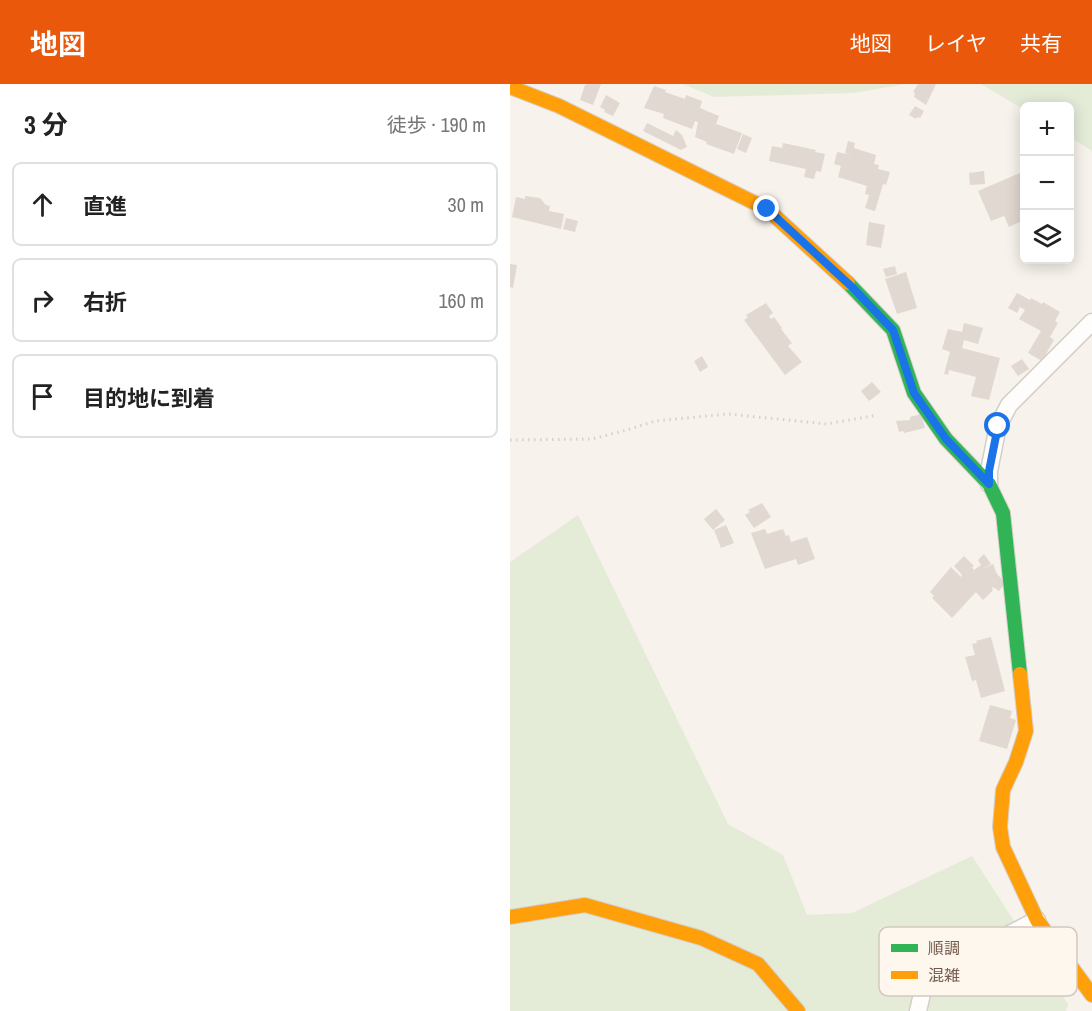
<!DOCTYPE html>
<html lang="ja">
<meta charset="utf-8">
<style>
body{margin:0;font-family:"Archivo Narrow","Noto Sans JP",sans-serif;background:#f6f6f6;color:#222}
.controls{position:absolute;right:18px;top:18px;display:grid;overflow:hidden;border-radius:9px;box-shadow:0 3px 15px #0003}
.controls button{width:54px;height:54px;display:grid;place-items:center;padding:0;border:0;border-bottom:2px solid #e0e0e0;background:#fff;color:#222;font:30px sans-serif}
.stop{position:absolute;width:18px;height:18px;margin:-14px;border:4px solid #1a73e8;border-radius:50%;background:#fff}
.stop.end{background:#1a73e8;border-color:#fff;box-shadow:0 2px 6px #0008}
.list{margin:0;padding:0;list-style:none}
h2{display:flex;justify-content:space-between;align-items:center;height:78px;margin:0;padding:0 24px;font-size:26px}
h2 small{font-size:20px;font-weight:400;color:#767676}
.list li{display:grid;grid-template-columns:39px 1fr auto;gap:18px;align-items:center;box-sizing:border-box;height:84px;margin:0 12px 12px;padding:0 12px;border:2px solid #e0e0e0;border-radius:9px}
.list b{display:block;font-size:22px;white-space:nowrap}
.list em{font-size:20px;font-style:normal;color:#767676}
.icon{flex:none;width:33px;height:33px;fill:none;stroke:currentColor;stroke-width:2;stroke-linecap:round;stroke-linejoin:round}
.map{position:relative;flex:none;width:582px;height:927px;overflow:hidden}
header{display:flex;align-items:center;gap:36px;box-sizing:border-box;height:84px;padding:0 30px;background:#ea580c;color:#fff}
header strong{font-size:28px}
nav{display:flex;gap:33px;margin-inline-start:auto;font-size:21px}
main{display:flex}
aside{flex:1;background:#fff}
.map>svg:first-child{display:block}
.green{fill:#e4ecd8}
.building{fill:#e1d8d1}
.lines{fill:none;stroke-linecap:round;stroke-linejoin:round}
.street-casing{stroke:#d4cec8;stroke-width:19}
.fast-casing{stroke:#d6cfc8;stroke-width:16}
.slow-casing{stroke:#d6cfc8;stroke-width:16}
.path{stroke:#d8d0cc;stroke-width:3;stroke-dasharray:1.5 4.5;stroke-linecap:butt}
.street{stroke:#fefdfc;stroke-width:16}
.fast{stroke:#30b455;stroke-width:14}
.slow{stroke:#ff9f0a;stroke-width:14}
.route{stroke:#1a73e8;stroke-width:8}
.key{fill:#fef7ee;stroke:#d5c8be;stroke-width:1.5}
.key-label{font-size:16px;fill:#745a4d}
</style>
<header>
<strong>地図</strong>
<nav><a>地図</a><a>レイヤ</a><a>共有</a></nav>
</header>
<main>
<aside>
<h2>3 分<small>徒歩 · 190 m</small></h2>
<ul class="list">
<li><svg class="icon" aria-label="ahead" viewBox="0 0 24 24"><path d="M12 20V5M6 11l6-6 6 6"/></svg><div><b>直進</b></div><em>30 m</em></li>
<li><svg class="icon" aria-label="right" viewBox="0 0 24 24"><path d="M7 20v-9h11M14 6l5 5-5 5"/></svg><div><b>右折</b></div><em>160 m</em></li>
<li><svg class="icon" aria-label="arrive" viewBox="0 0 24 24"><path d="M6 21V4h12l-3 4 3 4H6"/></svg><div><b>目的地に到着</b></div></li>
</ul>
</aside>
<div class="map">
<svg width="582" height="927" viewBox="0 0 582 927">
<rect width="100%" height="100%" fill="#f7f2ec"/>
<!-- green -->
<g class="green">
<polygon points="173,0 396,0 344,9 204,13"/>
<polygon points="471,0 582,0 582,67 560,53 560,22 514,22 514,26"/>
<polygon points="68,431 218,740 273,771 297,831 342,829 462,772 558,920 556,927 0,927 0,478"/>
</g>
<!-- building -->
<g class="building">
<polygon points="78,0 91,0 83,21 70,16 75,1"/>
<polygon points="408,0 426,0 416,21 404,13 405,9 403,8"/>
<polygon points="144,2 156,6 155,8 175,15 176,11 192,17 190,24 209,32 206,40 232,49 224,70 196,60 197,58 185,53 188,38 185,37 182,45 153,34 154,30 134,24"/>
<polygon points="96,11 110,19 103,32 94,28 95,26 90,23"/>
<polygon points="405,22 414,27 410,34 407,33 406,35 399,31"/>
<polygon points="137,39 163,52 166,46 172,51 177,63 171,66 133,47"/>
<polygon points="233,50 242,54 236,69 227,65"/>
<polygon points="338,57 345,59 344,64 366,71 364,80 369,81 368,85 380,88 376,101 373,100 365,127 355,124 359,111 355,110 357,102 328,93 331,82 324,80 327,68 342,71 335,69"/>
<polygon points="273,59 306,66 305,68 315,70 311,88 306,87 304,95 294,93 296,85 259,77 262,62 272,64"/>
<polygon points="474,87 475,100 460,101 459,89"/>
<polygon points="510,89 514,99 514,136 499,143 494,132 481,137 468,107"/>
<polygon points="15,112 30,114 36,121 40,122 39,127 54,130 51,145 2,133 6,113 15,115"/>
<polygon points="56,134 68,137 65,148 53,145"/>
<polygon points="359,138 375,141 371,164 356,161"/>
<polygon points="0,180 7,181 3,204 0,203"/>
<polygon points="385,182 387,190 376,193 373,185"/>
<polygon points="396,188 407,224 387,230 375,195"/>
<polygon points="507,209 520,216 521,214 532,220 533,218 550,228 545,237 548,239 540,253 544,256 532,277 518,269 531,247 509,235 515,226 510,223 507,229 498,224"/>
<polygon points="256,219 263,229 259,232 261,235 264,233 272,244 271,245 282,259 278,262 292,278 275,291 234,236 238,233 236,231"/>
<polygon points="454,239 473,244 468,260 454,256 452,264 490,274 479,316 461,312 466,293 439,286 438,291 434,290 440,268 432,265 438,245 452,248"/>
<polygon points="192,272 198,283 190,288 184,277"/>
<polygon points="512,275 519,285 508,292 501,282"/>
<polygon points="362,298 371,308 359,317 351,307"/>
<polygon points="411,330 415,344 394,349 393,347 389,348 386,337 400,336 400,333"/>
<polygon points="252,419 261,433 244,444 235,431 240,428 238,426"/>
<polygon points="206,425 215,436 203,446 194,435"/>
<polygon points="216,441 224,459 211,464 204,446"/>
<polygon points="255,445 257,450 273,445 276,452 279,451 281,458 297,453 305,475 288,481 286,475 255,485 241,449"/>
<polygon points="474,470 481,480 473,485 483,480 487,490 494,497 494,501 489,507 483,503 482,505 483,506 473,516 466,508 442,534 422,514 424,512 420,508 441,483 451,493 452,491 444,482 454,472 464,482 462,483 464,486 471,481 468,476"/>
<polygon points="481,553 495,607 471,614 466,596 462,597 455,573 465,571 462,560 467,559 466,557"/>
<polygon points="480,621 502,627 500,634 506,636 497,665 469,657"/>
</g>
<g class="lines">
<!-- street casing -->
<g class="street-casing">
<g id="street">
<polyline points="479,400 479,387 488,342 499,321 582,238"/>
<polyline points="408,927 419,880 460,870 527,836"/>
</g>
</g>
<!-- fast casing -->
<g class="fast-casing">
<polyline id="fast" points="338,199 383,246 404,309 436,355 479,400 493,429 510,590"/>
</g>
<!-- slow casing -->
<g class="slow-casing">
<g id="slow">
<polyline points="0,3 49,22 257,125 338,199"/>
<polyline points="510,590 516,647 506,678 493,706 490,743 493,763 527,836 582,911"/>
<polyline points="0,833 75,821 191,854 248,880 288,927"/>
</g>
</g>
<!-- path -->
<polyline class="path" points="0,356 82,355 117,346 145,337 218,330 317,340 367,331"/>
<!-- street -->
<use href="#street" class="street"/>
<!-- fast -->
<use href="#fast" class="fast"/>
<!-- slow -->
<use href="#slow" class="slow"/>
</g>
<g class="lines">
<!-- route -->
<polyline class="route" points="257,125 342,203 383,246 404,309 436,355 479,400 479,387 488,342"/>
</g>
<!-- legend -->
<rect x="369" y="843" width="198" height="69" rx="9" class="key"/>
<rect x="381" y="860" width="27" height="8" fill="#30b455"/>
<rect x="381" y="887" width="27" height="8" fill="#ff9f0a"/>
<g class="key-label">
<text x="418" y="870">順調</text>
<text x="418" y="897">混雑</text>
</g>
</svg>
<div class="controls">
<button>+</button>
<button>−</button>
<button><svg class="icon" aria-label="layers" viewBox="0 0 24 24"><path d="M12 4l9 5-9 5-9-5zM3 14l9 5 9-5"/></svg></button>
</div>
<div class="stop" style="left:488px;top:342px"></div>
<div class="stop end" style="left:257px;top:125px"></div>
</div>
</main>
